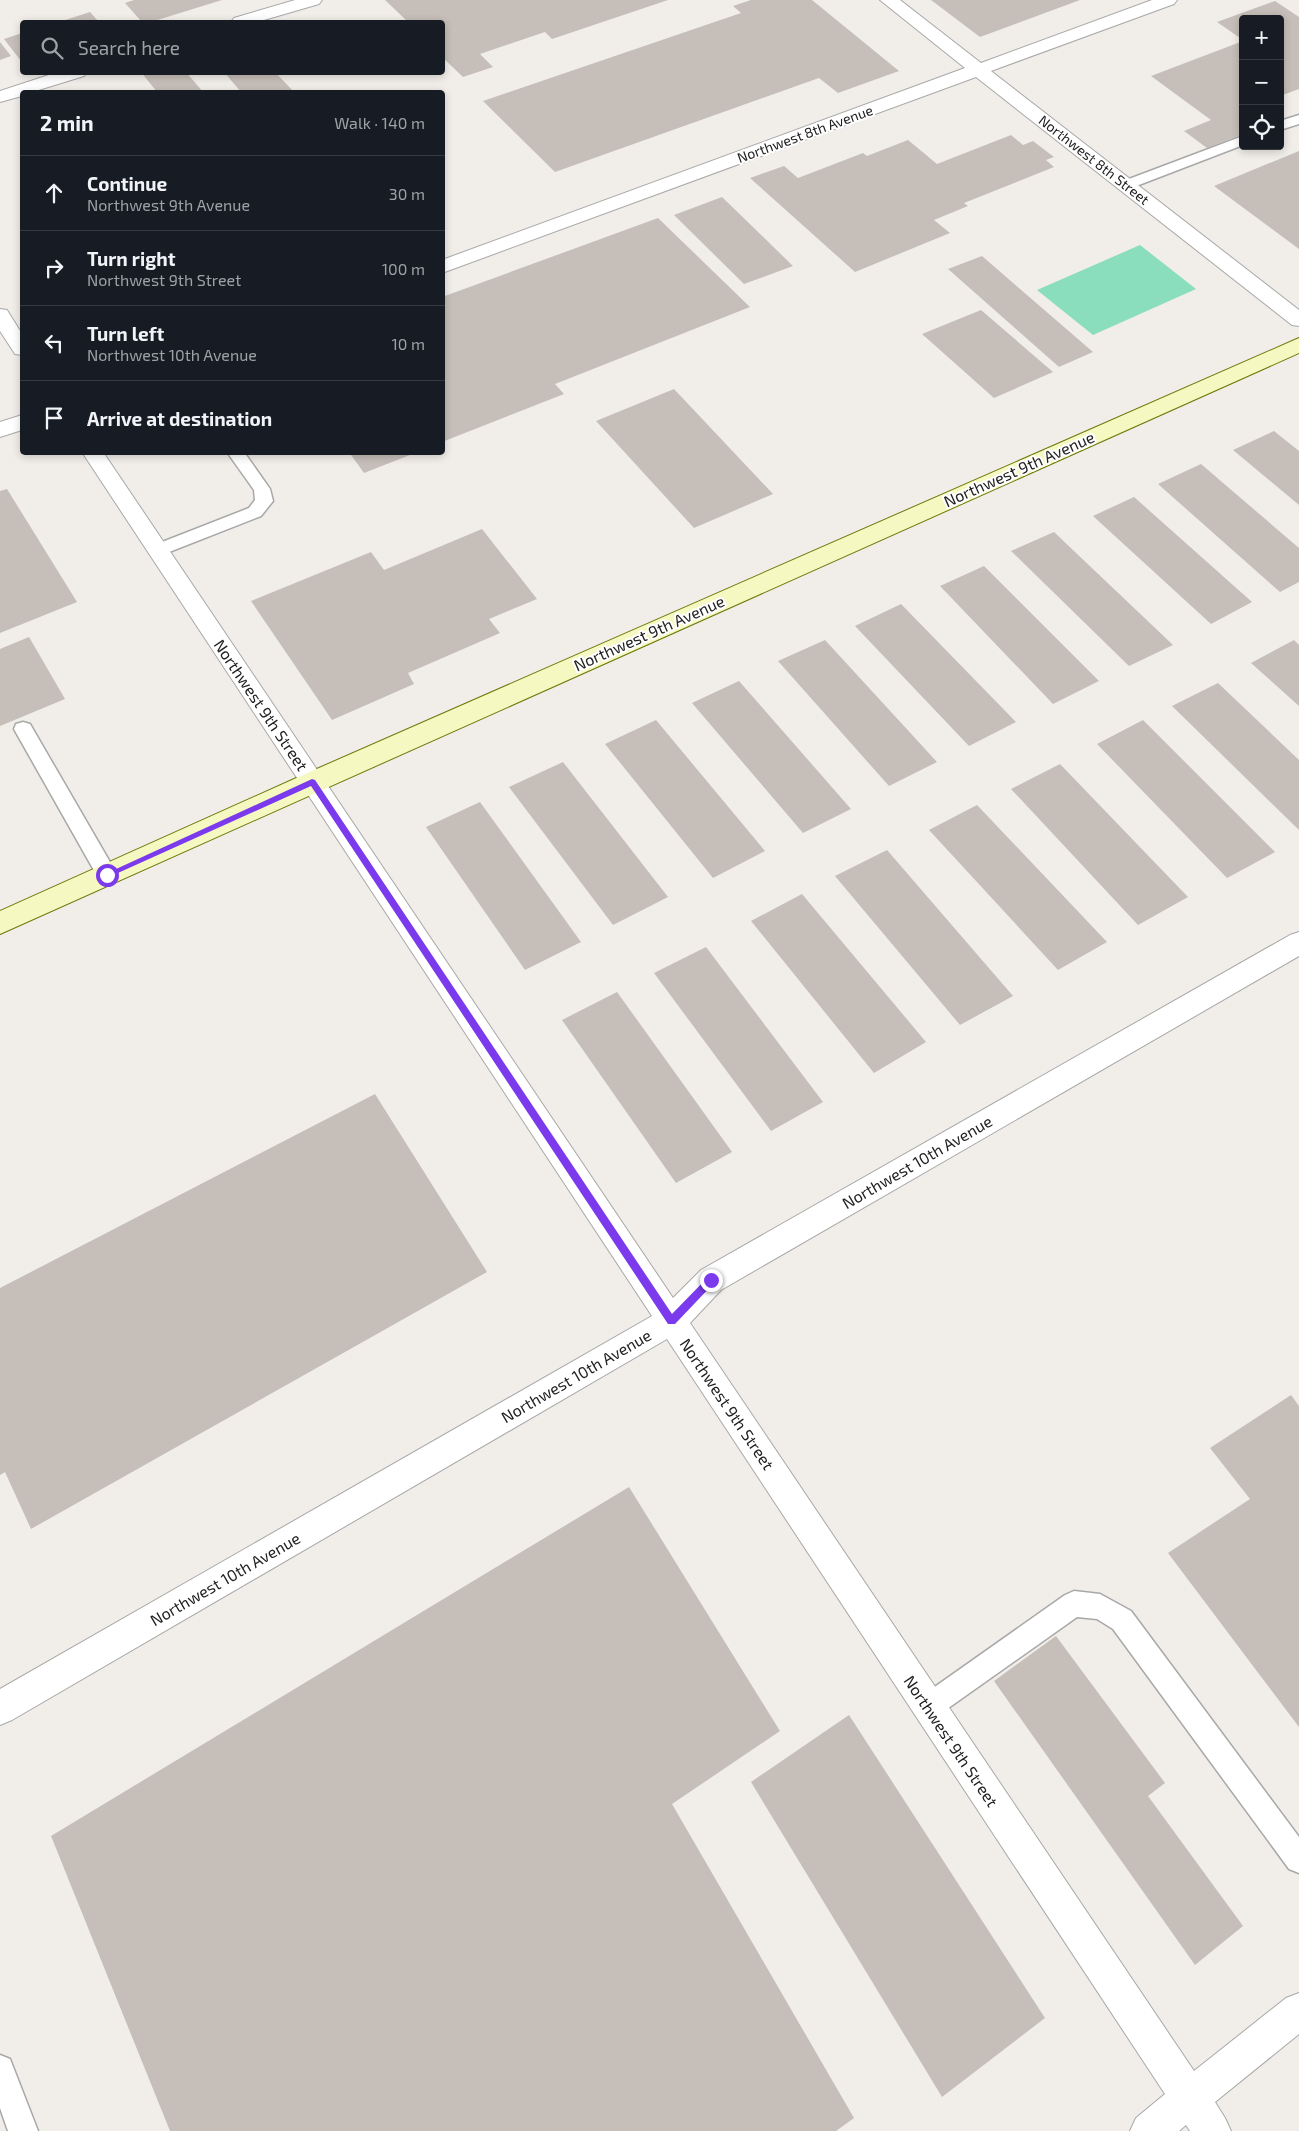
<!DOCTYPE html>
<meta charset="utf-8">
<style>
body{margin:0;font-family:"Exo 2",sans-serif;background:#242831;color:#f1f3f6}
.controls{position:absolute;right:15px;top:15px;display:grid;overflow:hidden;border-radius:5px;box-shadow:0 2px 8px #0003}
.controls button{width:45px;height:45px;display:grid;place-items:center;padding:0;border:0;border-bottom:1px solid #363941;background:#171b24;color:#f1f3f6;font:25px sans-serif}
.stop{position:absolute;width:15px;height:15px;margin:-11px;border:4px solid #7c3aed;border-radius:50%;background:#fff}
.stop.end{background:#7c3aed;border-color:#fff;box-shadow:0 1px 5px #0008}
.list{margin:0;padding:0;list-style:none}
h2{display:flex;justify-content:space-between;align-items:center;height:65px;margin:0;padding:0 20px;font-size:21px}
h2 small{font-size:16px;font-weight:400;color:#9ea1a6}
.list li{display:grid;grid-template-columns:32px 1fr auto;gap:15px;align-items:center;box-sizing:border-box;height:75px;padding:0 20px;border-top:1px solid #363941}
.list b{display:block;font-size:19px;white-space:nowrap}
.list p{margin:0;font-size:16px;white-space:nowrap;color:#9ea1a6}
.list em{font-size:16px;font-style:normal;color:#9ea1a6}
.icon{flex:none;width:28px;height:28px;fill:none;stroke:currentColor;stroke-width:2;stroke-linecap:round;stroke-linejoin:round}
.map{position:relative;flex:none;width:1299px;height:2131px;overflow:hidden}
.search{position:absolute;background:#171b24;box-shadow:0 2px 8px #0003;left:20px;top:20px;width:425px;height:55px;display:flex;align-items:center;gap:12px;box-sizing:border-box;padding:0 18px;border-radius:5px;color:#9ea1a6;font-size:19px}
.panel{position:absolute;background:#171b24;box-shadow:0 2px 8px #0003;left:20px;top:90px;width:425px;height:365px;border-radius:5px}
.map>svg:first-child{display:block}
.pitch{fill:#8addbd}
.building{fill:#c6beb8}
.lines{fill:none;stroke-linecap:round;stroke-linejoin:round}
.lane-casing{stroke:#a8a8a8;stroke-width:3}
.street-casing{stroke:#a8a8a8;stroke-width:2}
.secondary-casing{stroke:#6c7809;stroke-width:2}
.lane{fill:#fff;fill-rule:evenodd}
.street{fill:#fff;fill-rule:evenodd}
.secondary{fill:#f5f8c0;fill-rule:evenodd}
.route{fill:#7c3aed}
.labels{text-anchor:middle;stroke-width:4;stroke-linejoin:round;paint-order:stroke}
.far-street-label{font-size:14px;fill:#212121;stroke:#fff}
.street-label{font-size:16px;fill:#212121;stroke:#fff}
</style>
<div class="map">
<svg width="1299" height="2131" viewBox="0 0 1299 2131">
<rect width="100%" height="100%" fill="#f1eee9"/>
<!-- pitch -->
<polygon class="pitch" points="1140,245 1196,289 1093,335 1037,290"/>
<!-- building -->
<g class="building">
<polygon points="134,0 222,0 151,22 142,22 125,3"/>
<polygon points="385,0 668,0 552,39 545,32 480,54 493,67 463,77 442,57 442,22 408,22"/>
<polygon points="751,0 812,0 899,71 838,93 819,78 555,172 483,101 741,13 733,6"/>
<polygon points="931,0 1080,0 980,37"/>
<polygon points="1275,1 1299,17 1299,89 1280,96 1280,19 1243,19 1243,40 1217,22"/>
<polygon points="90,12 99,22 59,22"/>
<polygon points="22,33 22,61 21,61 4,39"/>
<polygon points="1243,41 1243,134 1207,148 1184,131 1211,120 1151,76"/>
<polygon points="0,42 11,56 0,60"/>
<polygon points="141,72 186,72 203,92 157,92"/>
<polygon points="224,72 275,72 294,92 241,92"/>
<polygon points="1011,135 1023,145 1033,141 1054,157 1046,160 1054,167 964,203 968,206 934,220 950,233 855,272 750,178 784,166 798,178 863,153 867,156 908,140 937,164"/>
<polygon points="1299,151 1299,249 1214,186"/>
<polygon points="722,197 793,266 744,284 674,215"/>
<polygon points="658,218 750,307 555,384 564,394 442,442 442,297"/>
<polygon points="982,256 1093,352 1059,367 948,269"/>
<polygon points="981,310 1053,372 994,398 922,334"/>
<polygon points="674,389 773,494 694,528 596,421"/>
<polygon points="1274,431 1299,451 1299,505 1233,450"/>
<polygon points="349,452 415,452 415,453 364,473"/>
<polygon points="1201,464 1299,548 1299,582 1280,592 1158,484"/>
<polygon points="7,489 77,602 0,633 0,491"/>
<polygon points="1134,497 1252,602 1211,624 1093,516"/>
<polygon points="482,529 537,599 489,619 500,633 408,673 414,684 332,720 251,601 371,552 384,570"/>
<polygon points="1054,532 1173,645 1129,666 1011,551"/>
<polygon points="984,566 1099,681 1053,704 940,586"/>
<polygon points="901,604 1016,722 969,746 855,626"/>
<polygon points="29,637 65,699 0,726 0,649"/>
<polygon points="825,640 937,762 889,786 778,661"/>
<polygon points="1294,640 1299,645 1299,706 1251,663"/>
<polygon points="739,681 851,809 803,833 692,703"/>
<polygon points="1218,683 1299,760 1299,830 1172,706"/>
<polygon points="656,720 765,851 713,878 605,744"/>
<polygon points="1143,720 1275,852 1227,878 1097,744"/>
<polygon points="563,762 668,897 613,925 509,787"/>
<polygon points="1060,764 1188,897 1138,925 1011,789"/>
<polygon points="480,802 581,942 525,970 426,827"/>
<polygon points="977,805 1107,942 1058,970 929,830"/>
<polygon points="887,850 1013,996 960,1025 835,876"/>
<polygon points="802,894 926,1042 874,1073 751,921"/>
<polygon points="706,947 823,1102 771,1131 654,973"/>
<polygon points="617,992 732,1152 676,1183 562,1020"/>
<polygon points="375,1094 487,1272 31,1529 5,1472 0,1475 0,1288"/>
<polygon points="1291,1395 1299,1406 1299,1727 1168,1553 1250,1499 1210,1448"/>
<polygon points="629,1487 780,1731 672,1804 854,2118 836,2131 170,2131 51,1836"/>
<polygon points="1056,1636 1165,1783 1148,1796 1243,1926 1195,1965 994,1681"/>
<polygon points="849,1715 1045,2018 942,2097 751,1782"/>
</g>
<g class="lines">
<!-- lane casing -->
<g class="lane-casing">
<g id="lane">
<polygon points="1299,115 1299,124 1280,130 1280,121"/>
<polygon points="1243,136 1243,145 1131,188 1121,188 1119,185 1121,182"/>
<polygon points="227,452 244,452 270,489 273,501 261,516 164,554 158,556 152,554 149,550 152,546 249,508 255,500 254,490"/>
<polygon points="23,722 30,724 114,869 117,875 114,881 107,883 100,881 14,729 16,724"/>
<polygon points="1074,1591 1100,1594 1131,1611 1299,1837 1299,1873 1289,1869 1113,1629 1097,1619 1077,1617 937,1716 928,1720 919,1716 915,1707 919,1698 1065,1595"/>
<polygon points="0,2055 10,2059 38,2131 8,2131 0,2108"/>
</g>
</g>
<!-- street casing -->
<g class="street-casing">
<g id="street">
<polygon points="295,0 322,0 319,4 257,22 231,22 234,18"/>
<polygon points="880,0 900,0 981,63 1152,0 1177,0 1174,4 991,71 1299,310 1299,326 1292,325 976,77 442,273 442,260 965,68"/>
<polygon points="58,72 87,72 84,76 32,92 22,92 22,96 0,102 0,91"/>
<polygon points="0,309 7,310 22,334 22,355 15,354 0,331"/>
<polygon points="22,415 22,430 0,437 0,422"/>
<polygon points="82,452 103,452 673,1298 701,1270 1290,935 1299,932 1299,956 721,1290 690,1323 1194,2071 1286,1998 1299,1993 1299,2034 1215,2102 1225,2118 1231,2131 1190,2131 1186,2125 1179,2131 1130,2131 1136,2118 1165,2094 667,1339 12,1720 0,1725 0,1689 652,1316"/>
</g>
</g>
<!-- secondary casing -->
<g class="secondary-casing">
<polygon id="secondary" points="1299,338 1299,353 0,934 0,911 303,775"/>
</g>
<!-- lane -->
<use href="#lane" class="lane"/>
<!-- street -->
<use href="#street" class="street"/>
<!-- secondary -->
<use href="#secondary" class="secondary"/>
</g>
<!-- route -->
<polygon class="route" points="312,779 315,780 672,1314 708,1277 714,1277 714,1283 675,1324 668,1324 311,786 109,877 104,877 103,875"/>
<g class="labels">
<!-- far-street labels -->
<g class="far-street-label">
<text transform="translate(805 134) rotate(-20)" y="5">Northwest 8th Avenue</text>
<text transform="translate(1094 160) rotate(38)" y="5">Northwest 8th Street</text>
</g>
<!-- street labels -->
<g class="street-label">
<text transform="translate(1019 469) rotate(-24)" y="6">Northwest 9th Avenue</text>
<text transform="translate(649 633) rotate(-24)" y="6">Northwest 9th Avenue</text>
<text transform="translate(261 705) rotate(56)" y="6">Northwest 9th Street</text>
<text transform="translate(917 1162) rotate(-30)" y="6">Northwest 10th Avenue</text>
<text transform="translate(576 1376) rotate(-30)" y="6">Northwest 10th Avenue</text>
<text transform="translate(727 1404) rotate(56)" y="6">Northwest 9th Street</text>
<text transform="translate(225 1579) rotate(-30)" y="6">Northwest 10th Avenue</text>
<text transform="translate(951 1741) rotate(56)" y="6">Northwest 9th Street</text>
</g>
</g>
</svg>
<div class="controls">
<button>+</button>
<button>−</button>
<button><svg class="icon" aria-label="locate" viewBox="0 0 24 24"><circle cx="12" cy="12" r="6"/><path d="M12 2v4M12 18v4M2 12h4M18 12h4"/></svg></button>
</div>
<div class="stop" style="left:107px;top:875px"></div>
<div class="stop end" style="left:711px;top:1280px"></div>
<div class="search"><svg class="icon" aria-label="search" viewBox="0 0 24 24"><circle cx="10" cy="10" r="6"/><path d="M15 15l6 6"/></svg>Search here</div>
<section class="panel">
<h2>2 min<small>Walk · 140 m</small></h2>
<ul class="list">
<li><svg class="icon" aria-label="ahead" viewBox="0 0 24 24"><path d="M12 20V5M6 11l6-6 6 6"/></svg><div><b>Continue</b><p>Northwest 9th Avenue</p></div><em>30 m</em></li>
<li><svg class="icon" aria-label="right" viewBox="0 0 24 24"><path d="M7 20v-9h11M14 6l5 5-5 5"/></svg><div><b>Turn right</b><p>Northwest 9th Street</p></div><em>100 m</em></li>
<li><svg class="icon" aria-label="left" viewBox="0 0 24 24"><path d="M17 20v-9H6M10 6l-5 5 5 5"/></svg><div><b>Turn left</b><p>Northwest 10th Avenue</p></div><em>10 m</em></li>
<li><svg class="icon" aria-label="arrive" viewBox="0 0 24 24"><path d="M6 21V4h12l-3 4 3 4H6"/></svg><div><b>Arrive at destination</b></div></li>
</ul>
</section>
</div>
